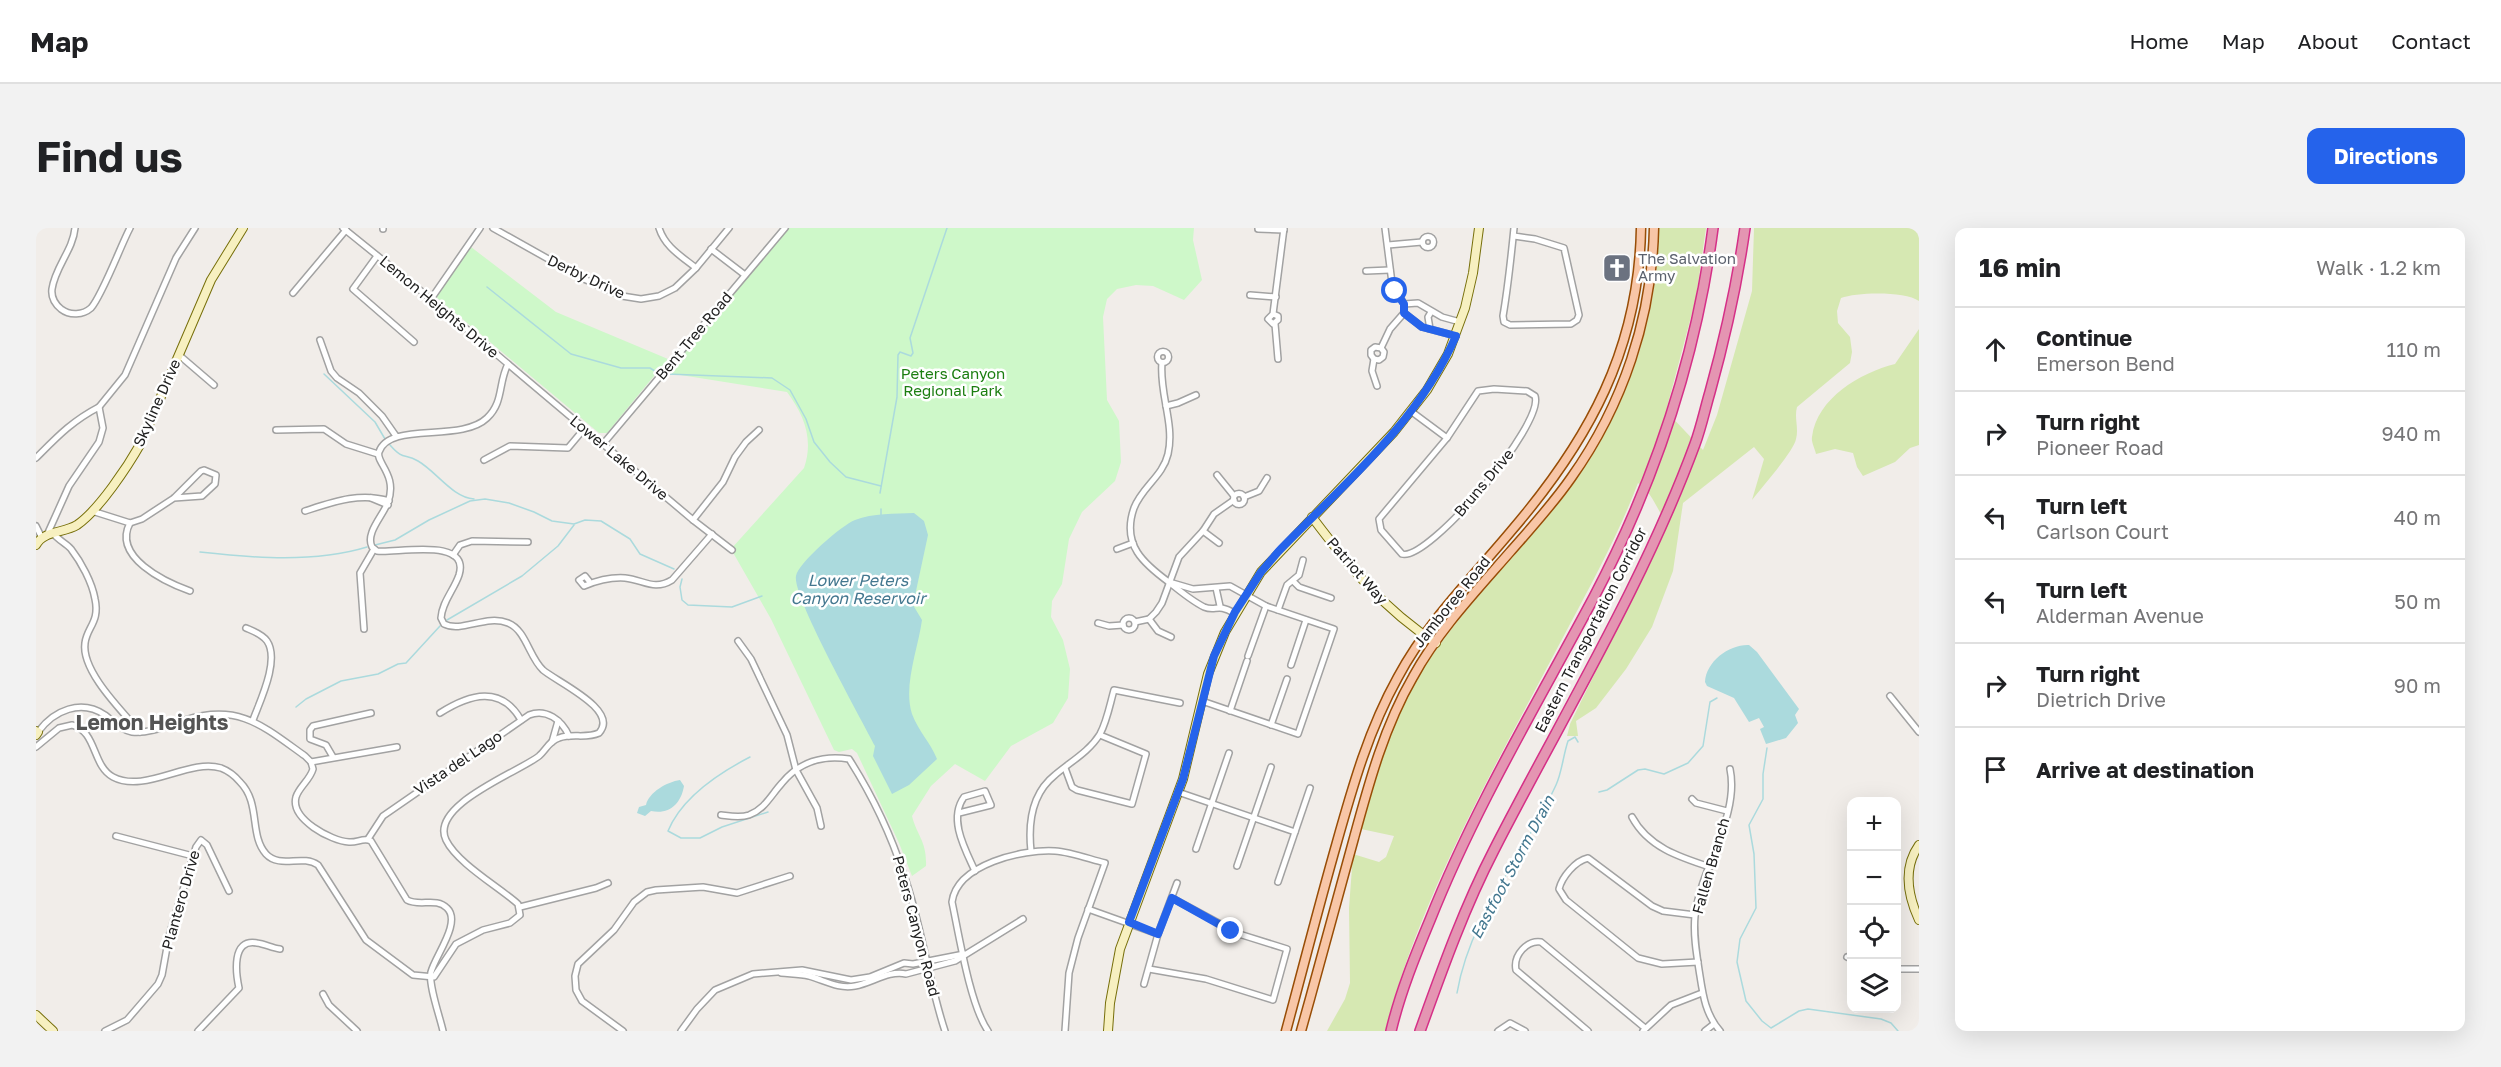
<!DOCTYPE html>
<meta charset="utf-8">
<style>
body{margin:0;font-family:"Golos Text",sans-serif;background:#f2f2f2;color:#202124}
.controls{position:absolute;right:18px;bottom:18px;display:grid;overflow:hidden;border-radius:12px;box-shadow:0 6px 24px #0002}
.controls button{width:54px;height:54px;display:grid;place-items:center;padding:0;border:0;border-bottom:2px solid #e0e0e0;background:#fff;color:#202124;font:30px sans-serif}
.stop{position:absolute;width:18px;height:18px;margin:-14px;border:4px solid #2563eb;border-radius:50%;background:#fff}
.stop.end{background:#2563eb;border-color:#fff;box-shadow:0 2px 6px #0008}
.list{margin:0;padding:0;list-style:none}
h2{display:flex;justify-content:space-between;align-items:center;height:78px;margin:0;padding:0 24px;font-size:26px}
h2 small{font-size:20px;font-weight:400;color:#757577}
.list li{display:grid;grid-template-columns:39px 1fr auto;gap:18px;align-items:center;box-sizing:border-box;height:84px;padding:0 24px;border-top:2px solid #e0e0e0}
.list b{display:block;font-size:22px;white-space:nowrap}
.list p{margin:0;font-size:20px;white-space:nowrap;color:#757577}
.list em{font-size:20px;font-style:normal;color:#757577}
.icon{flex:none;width:33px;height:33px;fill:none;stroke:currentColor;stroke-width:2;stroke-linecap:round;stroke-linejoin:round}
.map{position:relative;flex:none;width:1883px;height:803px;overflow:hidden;border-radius:12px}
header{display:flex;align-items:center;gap:36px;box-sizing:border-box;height:84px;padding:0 30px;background:#fff;border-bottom:2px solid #e0e0e0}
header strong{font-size:28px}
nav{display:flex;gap:33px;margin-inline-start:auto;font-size:21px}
.intro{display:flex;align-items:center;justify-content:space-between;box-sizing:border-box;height:144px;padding:0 36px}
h1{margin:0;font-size:42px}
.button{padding:15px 27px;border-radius:12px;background:#2563eb;color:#fff;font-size:21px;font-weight:700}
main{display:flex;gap:36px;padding:0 36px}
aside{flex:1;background:#fff;border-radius:12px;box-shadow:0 6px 24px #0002}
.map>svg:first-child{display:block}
.grass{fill:#d6e8b2}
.park{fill:#cef8c9}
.water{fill:#abdadd}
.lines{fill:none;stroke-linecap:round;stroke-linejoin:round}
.stream{stroke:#abdadd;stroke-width:1.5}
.street-casing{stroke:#a2a2a2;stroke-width:8}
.secondary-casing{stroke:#776f0a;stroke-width:10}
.primary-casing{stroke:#984d06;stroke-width:11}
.highway-casing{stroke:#d53087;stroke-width:12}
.street{stroke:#fff;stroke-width:5}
.secondary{stroke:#f7f0c0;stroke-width:8}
.primary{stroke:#f8c6a7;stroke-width:8}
.highway{stroke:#e495b2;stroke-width:9}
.route{stroke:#2563eb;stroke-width:8}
.labels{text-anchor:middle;stroke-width:5;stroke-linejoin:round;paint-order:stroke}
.worship-label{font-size:15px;fill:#5b616d;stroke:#fff;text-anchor:start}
.street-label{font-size:15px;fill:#212121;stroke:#fff}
.park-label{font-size:15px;fill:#1c7e11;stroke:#fff}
.water-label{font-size:16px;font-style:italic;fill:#43778f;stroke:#fff}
.district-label{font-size:21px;font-weight:bold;fill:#545454;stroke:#fff}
</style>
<header>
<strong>Map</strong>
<nav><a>Home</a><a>Map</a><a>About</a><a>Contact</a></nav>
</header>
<div class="intro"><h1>Find us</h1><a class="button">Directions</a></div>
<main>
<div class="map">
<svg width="1883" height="803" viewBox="0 0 1883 803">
<rect width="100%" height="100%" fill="#f1ede9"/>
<!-- grass -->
<g class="grass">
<path d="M 1623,0 L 1670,0 L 1660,70 L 1630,183 L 1667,222 L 1681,187 L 1716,63 L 1718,0 L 1883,0 L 1883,73 C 1869,63 1821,64 1805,70 L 1801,83 L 1802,95 L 1814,109 L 1816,124 L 1814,135 L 1761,179 C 1758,190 1763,200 1760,211 C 1758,223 1725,260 1716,272 L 1728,231 L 1718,219 L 1647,275 L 1637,343 L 1616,399 L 1590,441 L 1560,480 L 1540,493 L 1542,508 L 1531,508 L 1534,496 L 1632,296 C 1621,283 1617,265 1602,255 C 1583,305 1558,351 1533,398 C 1464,530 1387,659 1349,803 L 1291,803 L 1309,771 L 1314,755 L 1313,680 L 1317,626 L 1343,634 L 1350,629 L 1358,608 L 1325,601 C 1340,546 1355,489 1387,441 C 1429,376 1486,323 1533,262 C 1589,187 1622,94 1623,0 Z"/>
<path d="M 1883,101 L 1883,217 L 1874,220 L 1859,234 L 1827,248 L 1821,239 L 1817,225 L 1799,221 L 1780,226 C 1779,221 1775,214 1776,209 C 1781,170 1824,145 1859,136 Z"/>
</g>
<!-- park -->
<g class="park">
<path d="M 753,0 L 1158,0 L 1157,12 L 1166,52 L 1148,72 L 1117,58 L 1100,57 L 1081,61 L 1071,71 L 1067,89 L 1071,172 L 1083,193 L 1085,234 L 1079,253 L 1046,284 L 1033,311 L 1026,356 L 1016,373 L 1015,389 L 1027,412 L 1034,441 L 1032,470 L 1017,495 L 975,518 L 949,553 L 919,536 L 895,558 L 876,588 C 881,608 891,613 890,638 L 876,648 L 863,615 L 821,525 L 816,521 L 803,524 L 798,522 L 735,391 L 695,321 L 768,240 C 778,211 768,187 751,164 L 632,145 Z"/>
<polygon points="435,19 520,84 632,131 571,205 563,205 400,69"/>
</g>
<!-- water -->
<g class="water">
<path d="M 878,285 L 888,293 L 892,307 L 877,377 L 886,392 C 882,421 867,458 876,486 C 883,504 894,514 901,531 L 873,557 L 856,566 L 837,528 L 839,518 C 826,492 756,368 760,348 C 762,335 806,297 819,292 C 837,285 859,286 878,285 Z"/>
<path d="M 1713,417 L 1721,424 L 1763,481 L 1759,487 L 1762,495 L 1750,510 L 1730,516 L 1724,501 L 1728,499 L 1723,490 L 1713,494 L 1698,470 L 1671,458 L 1669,454 C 1670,433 1694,416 1713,417 Z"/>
<path d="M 644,552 L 648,558 C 645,576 633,587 615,583 L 609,588 L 601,585 L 603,579 L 610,577 C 613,564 631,554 644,552 Z"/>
</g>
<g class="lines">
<!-- stream -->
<g class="stream">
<polyline points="451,59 535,126 585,140 614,140 622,145"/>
<polyline points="288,146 339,194 349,211"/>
<polyline points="631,146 736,150 754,162 770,191 778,214 794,234 810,249 845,258"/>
<path d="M 354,217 C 368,233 368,225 382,233 C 401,244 416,269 438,271"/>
<polyline points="844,265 861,169 862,127 864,124 875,128 877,125 874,110 911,0"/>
<polyline points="845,281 845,289"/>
<polyline points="339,317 359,312 393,292 434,273 449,271 473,275 498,284 516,293 538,296 549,292 565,293 594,311 604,326 638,341"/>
<path d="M 164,324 C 218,330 279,335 331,319"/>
<polyline points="646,351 644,359 646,372 652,377 696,379 726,368"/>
<polyline points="411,392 486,348 522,318 538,297"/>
<polyline points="260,479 270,471 305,453 342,446 362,436 370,435 404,398"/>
<polyline points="1731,520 1727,546 1727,571 1713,597 1718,626 1720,680 1704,711 1701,734 1710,773 1726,793 1735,800 1763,783 1772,781 1845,791 1855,795 1862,803"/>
<path d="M 714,529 C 683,545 646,569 632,603 L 645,610 L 664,610 L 686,599 L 732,584"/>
<polyline points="1563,564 1571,562 1602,542 1609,541 1628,546 1652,535 1667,518 1674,474 1681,470"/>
<path d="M 1421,765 C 1434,688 1488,627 1520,557 C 1526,544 1527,528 1532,513 L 1539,509 L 1542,514"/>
</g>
<!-- street casing -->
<g class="street-casing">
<g id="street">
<path d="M 39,0 C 37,22 19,39 16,61 C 15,69 19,76 25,81 C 34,88 47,87 55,80 C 66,68 85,17 94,0"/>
<polyline points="307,0 395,71 657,292 696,322"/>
<polyline points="457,0 548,51 586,68 605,71 623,68 639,60 660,40 693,0"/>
<path d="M 623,0 C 629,19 645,28 660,40"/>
<polyline points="1349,0 1356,55 1368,76 1368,85"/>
<polyline points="347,1 347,0"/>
<polyline points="1222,1 1248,2"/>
<path d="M 1478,8 L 1499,11 L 1528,20 L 1543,87 L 1541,92 L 1535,96 L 1474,97 L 1468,94 L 1467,88 C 1472,59 1475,30 1478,0"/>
<circle cx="1392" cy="14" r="5.5"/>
<polyline points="1352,17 1386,14"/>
<polyline points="675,21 709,47"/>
<polyline points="341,28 317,61 378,114"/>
<polyline points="1330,43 1354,42"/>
<polyline points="257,65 310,2"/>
<polyline points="1214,67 1240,69"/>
<polyline points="395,71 444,0"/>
<polyline points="1368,76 1382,75 1406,89 1424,94"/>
<polyline points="1368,85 1386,99 1420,108"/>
<polyline points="1237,86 1242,88 1242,92 1237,96 1232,91 1237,86 1248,0"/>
<polyline points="1239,96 1242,131"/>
<polyline points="1394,101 1392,89 1395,84"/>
<polyline points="284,112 295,143 301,150 323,165 346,188 360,208"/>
<polyline points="1345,120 1339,119 1335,122 1335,127 1338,131 1343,132 1347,129 1348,124 1345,120 1354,101 1368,85"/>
<circle cx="1127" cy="129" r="5.5"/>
<polyline points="143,127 178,157"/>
<polyline points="1338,131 1336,143 1341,158"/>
<path d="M 1126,135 C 1123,165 1139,196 1132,226 C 1127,248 1106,259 1098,280 C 1085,317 1108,336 1134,355 C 1145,364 1156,373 1168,379 C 1180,384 1181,375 1198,385"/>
<path d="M 1458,161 L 1491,163 L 1499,168 C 1509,196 1392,334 1366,326 L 1345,302 L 1343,291 L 1411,210 L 1442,163 Z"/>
<polyline points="1130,178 1142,175 1160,167"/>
<polyline points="63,179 89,147 140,30 159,0"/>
<polyline points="1376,184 1411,210"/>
<polyline points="240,202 288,201 310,216 342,226"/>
<polyline points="567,216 749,0"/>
<path d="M 0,230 C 21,209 36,193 63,179 L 67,200 L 63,214 L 33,258 L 11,307"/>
<polyline points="448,232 474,218 532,220 548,201"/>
<polyline points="1181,247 1198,268"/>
<circle cx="1203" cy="271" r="5.5"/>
<polyline points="1208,269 1223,263 1231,250"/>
<polyline points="335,270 352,277"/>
<polyline points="56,283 94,295 106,291 138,270 165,243 168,242 180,247 179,256 166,268 138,270"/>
<path d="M 269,283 C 297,274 324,264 353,273"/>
<polyline points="657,292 687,254 699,229 710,214 723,202"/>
<path d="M 94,295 C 76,329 129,354 154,363"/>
<polyline points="0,298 6,310"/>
<polyline points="1167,303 1183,315"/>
<path d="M 18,306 C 22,312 30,315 35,321 C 45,334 56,354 59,371 C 64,394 51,399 49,415 C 45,443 86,483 104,504"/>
<polyline points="1081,321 1097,315"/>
<polyline points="417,327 424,317 436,313 492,314"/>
<path d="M 553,353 L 549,348 L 543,352 L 548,358 C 560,353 574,349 589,350 C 608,352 618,363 636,352 L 676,306"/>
<polyline points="1257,353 1263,359 1295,370"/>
<polyline points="1133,354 1157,361 1194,358 1230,378 1298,401 1262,506 1166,473"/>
<polyline points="1180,360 1184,378"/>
<polyline points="1242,382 1251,357 1263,347 1267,332"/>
<circle cx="1093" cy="396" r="6"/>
<polyline points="1113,391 1122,403 1135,409"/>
<polyline points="1099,394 1113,391 1120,384 1126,375 1143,329 1167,303 1178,286 1198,272"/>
<polyline points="1062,395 1073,398 1087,397"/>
<path d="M 210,400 C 217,403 226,406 231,413 C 244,432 224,473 217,492"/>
<polyline points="328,401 324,345 338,321"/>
<polyline points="702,413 715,431 751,507 760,542 781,580 785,598"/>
<polyline points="1212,428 1230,378"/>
<polyline points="1255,437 1270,392"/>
<polyline points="1854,468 1883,504"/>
<polyline points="1194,483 1211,433"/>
<path d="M 404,485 C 434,466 465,457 485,492"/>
<polyline points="1235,497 1251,451"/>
<path d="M 2,504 C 18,482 45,471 69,487 C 77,493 85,502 96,504 C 113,506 133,497 149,492 C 203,475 227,498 269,528 L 275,534 L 277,541 C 274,552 263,559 260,569 C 254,591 295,613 313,614 C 321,615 328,609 335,613 L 371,672 C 384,679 400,669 411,680 C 426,694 399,728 395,744 C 392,756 404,789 407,803"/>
<polyline points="516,514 522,493"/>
<path d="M 0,519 L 23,500 L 36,497 C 61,503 56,538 77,549 C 109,566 153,530 185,540 C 193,543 199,548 204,554 C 225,575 213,607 230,626 C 244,641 266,626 282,637 L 330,712 L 377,747 L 398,749 L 420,716 L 447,702 L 474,695 L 484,687 L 482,676 C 463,659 421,635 410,612 C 393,577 483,544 503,528 C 510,522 513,513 523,510 C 536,505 550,511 563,505 C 584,482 521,454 507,442 C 493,429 490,402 472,395 C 450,386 426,405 408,396 L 405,390 C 406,374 418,362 423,347 C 435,308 358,326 341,323 L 336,319 C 329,305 347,288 352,274 C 362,247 339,234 343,224 C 353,193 425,215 451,190 C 468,174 462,155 472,136"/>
<polyline points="297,529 290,517 274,511 274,502 277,498 335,485"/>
<polyline points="275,534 361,519"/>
<polyline points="1029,540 1036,559 1041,562 1096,576 1110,526 1064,507"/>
<polyline points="1142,564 1259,604"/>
<polyline points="1656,571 1660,575 1691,583"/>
<path d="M 923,585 L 955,577 L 949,563 L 928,569 C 912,591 929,621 939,643"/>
<path d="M 685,587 C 694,588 704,590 713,587 C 729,581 735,567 746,555 C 763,534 787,527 813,531 C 836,567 855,607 868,647 C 886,698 892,752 909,803"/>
<path d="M 1596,589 C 1612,619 1643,629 1674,639"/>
<polyline points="80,608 157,628"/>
<path d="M 332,611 L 347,588 L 493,487 C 510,480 526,492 533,508"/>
<polyline points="1160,621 1193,525"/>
<path d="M 995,623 C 992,595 995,566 1019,547 C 1034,534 1053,524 1064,506 C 1071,493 1074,476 1078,462 L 1144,475"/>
<polyline points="1201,638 1235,539"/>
<polyline points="1242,654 1274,560"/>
<polyline points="484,679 560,660 572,655"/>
<polyline points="1052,681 1122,706"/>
<path d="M 1659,687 L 1627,683 L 1616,678 L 1552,630 C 1539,633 1526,649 1523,661 L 1530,672 L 1602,730 L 1626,736 L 1662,734"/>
<polyline points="1811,729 1816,731"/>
<polyline points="1113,741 1170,751 1237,772 1251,721 1203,706 1136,670"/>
<polyline points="1860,741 1883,741"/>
<path d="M 745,745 C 755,746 764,746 773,748 C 790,753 802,761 819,758 C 836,755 853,742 870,746 L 919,733 L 987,691"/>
<polyline points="1108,756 1122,706 1141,655"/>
<polyline points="287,766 293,777 321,803"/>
<polyline points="69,803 91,792 122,756 126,747 133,708 160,619 165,612 171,617 193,663"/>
<path d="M 162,803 L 203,760 C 200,746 195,710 221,715 C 229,716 236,720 244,721"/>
<polyline points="587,803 546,773 540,762 539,748 542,736 578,702 598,674 611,664 620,662 667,659 701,665 754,648"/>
<polyline points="645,803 661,781 679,762 717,746 766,742 815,752 834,749 868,735 877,736 928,726"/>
<path d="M 952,803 C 934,777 923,707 916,674 C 921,636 987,621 1019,623 C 1035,624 1053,631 1069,635 L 1042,710 L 1033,745 L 1029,803"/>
<polyline points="1462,803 1474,795 1489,803"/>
<path d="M 1552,803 L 1480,742 C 1477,727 1491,712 1505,714 L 1609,800"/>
<polyline points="1607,803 1635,777 1666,765"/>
<polyline points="1669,803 1678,796"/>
<path d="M 1684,803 C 1670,787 1667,768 1664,748 C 1661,729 1657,707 1659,688 C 1664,641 1704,588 1694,541"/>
</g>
</g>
<!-- secondary casing -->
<g class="secondary-casing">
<g id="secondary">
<path d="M 1276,289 C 1313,338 1347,381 1400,415"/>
<path d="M 0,317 C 7,303 28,305 41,297 C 63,282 92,238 105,215 L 175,52 L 207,0"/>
<polyline points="0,503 2,504 0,507"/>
<path d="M 1883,617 C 1866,641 1872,668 1883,692"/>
<polyline points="0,787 17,803"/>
<polyline points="1072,803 1074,775 1084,721 1147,551 1172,446 1189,404 1225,344 1358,204 1391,162 1412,126 1429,80 1437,45 1443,0"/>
</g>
</g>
<!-- primary casing -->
<g class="primary-casing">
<g id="primary">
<path d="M 1250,803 C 1267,740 1283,677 1301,614 C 1317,557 1333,501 1362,449 C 1392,393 1436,350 1476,302 C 1553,212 1603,121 1605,0"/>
<path d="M 1265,803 C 1283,739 1300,675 1318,610 C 1333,555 1348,499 1377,449 C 1402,403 1440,363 1474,324 C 1495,300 1517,276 1535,250 C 1587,177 1616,90 1618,0"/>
</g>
</g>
<!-- highway casing -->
<g class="highway-casing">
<g id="highway">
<path d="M 1355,803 C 1364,765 1379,728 1394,692 C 1439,579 1501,476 1558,369 C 1619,253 1660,129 1677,0"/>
<path d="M 1384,803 C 1406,742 1428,680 1458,622 C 1526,489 1607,357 1659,216 C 1665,200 1669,181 1674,164 C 1689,110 1701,56 1709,0"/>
</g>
</g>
<!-- street -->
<use href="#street" class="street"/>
<!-- secondary -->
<use href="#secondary" class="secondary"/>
<!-- primary -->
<use href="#primary" class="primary"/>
<!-- highway -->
<use href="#highway" class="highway"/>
</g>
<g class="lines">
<!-- route -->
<path class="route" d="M 1195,703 L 1136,670 L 1122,706 L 1093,694 L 1147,551 L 1178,428 L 1199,384 L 1225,344 L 1242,324 C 1307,257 1382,195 1420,108 L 1386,99 L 1368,85 L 1368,76 L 1359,63"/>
</g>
<!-- icons -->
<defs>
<g id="church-square" transform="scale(1.5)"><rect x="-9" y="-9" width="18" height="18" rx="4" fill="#6b7280" stroke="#fff"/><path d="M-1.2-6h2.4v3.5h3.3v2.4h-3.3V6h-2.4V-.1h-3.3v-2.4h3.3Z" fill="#fff"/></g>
</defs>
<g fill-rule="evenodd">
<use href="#church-square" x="1581" y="40"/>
</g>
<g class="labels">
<!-- worship labels -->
<g class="worship-label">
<text x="1602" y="36">The Salvation<tspan x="1602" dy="17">Army</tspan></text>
</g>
<!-- street labels -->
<g class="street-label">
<text transform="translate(550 49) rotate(25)" y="5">Derby Drive</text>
<text transform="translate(403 79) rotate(40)" y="5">Lemon Heights Drive</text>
<text transform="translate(658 108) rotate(-50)" y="5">Bent Tree Road</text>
<text transform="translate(121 175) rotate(-66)" y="5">Skyline Drive</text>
<text transform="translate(583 230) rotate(40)" y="5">Lower Lake Drive</text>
<text transform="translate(1448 255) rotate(-50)" y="5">Bruns Drive</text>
<text transform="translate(1321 343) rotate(49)" y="5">Patriot Way</text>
<text transform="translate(1416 374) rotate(-51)" y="5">Jamboree Road</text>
<text transform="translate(1555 402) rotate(-63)" y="5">Eastern Transportation Corridor</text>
<text transform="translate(422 535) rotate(-34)" y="5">Vista del Lago</text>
<text transform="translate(1675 638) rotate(-74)" y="5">Fallen Branch</text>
<text transform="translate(145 672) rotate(-74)" y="5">Plantero Drive</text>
<text transform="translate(880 698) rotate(75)" y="5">Peters Canyon Road</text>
</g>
<!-- park labels -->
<g class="park-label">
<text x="917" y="151">Peters Canyon<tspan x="917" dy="17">Regional Park</tspan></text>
</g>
<!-- water labels -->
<g class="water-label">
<text x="822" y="358">Lower Peters<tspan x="822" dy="18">Canyon Reservoir</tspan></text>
<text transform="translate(1476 639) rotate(-62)" y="6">Eastfoot Storm Drain</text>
</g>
<!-- district labels -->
<g class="district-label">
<text x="116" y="502">Lemon Heights</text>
</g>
</g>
</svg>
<div class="controls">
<button>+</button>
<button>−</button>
<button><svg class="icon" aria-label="locate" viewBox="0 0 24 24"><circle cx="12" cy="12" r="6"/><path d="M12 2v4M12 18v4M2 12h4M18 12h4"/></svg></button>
<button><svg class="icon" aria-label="layers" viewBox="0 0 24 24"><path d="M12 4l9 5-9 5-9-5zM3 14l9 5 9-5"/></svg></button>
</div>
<div class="stop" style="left:1359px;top:63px"></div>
<div class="stop end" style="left:1195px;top:703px"></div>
</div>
<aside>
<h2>16 min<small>Walk · 1.2 km</small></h2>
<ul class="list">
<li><svg class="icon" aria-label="ahead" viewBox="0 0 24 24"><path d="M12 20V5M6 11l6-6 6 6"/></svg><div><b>Continue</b><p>Emerson Bend</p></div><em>110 m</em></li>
<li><svg class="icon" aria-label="right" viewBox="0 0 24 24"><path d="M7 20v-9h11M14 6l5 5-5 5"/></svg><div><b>Turn right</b><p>Pioneer Road</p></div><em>940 m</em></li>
<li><svg class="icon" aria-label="left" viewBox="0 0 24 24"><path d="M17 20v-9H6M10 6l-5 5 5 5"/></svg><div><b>Turn left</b><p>Carlson Court</p></div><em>40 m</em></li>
<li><svg class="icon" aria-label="left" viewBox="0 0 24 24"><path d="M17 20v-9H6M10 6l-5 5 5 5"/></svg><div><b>Turn left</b><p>Alderman Avenue</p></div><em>50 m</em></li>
<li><svg class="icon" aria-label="right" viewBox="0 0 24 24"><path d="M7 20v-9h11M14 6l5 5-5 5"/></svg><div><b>Turn right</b><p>Dietrich Drive</p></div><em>90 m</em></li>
<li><svg class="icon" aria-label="arrive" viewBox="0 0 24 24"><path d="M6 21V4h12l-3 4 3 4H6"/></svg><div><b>Arrive at destination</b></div></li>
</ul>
</aside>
</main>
